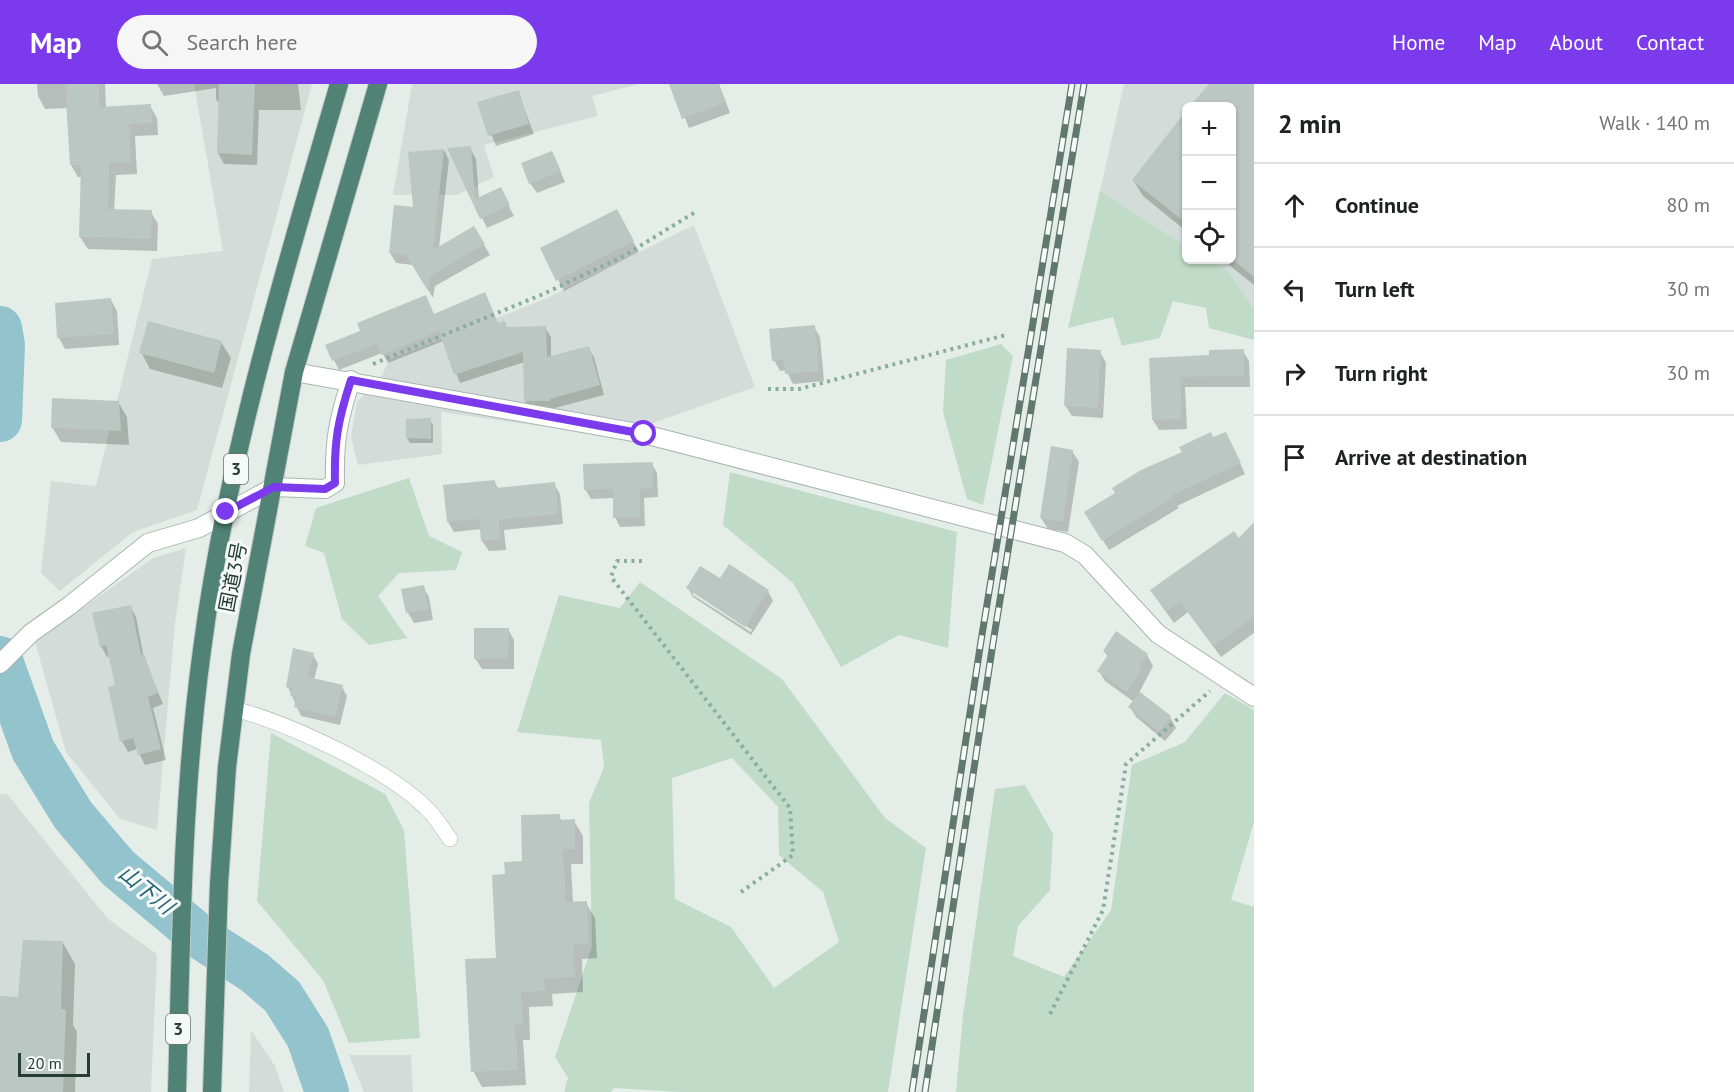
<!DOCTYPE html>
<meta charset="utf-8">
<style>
body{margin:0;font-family:"PT Sans","Noto Sans JP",sans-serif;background:#f6f6f6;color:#202124}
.controls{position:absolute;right:18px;top:18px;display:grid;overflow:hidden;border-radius:9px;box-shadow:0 2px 4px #0004}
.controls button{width:54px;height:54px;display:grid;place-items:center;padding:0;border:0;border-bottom:2px solid #e0e0e0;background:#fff;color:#202124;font:30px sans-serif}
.scale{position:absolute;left:18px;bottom:15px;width:72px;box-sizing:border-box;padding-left:6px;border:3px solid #263d36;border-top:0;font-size:16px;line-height:21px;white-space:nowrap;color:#263d36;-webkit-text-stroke:4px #f5f9f7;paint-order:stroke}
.stop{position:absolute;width:18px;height:18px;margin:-14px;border:4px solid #7c3aed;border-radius:50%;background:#fff}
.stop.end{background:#7c3aed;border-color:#fff;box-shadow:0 2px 6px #0008}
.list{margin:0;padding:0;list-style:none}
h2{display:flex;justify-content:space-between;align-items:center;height:78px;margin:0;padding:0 24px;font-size:26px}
h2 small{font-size:20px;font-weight:400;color:#757577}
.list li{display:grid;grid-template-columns:39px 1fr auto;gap:18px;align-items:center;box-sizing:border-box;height:84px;padding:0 24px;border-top:2px solid #e0e0e0}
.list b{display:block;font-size:22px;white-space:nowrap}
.list em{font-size:20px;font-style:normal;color:#757577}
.icon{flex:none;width:33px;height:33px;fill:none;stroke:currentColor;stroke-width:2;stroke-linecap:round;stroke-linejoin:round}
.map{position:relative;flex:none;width:1254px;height:1008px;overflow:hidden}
header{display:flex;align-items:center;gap:36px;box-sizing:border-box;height:84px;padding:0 30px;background:#7c3aed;color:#fff}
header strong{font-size:28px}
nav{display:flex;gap:33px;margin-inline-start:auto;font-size:21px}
.search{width:420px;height:54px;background:#f6f6f6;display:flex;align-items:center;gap:15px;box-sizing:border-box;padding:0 21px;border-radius:33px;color:#757577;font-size:22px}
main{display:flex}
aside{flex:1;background:#fff}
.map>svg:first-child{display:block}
.built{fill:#d3dcd8}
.green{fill:#c0dbc7;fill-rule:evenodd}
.shadow{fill:#0003;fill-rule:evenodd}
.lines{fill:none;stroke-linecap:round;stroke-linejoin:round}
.river{stroke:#93c3cc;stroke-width:44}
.building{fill:#bac7c2}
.service-casing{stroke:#a8b5b0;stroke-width:16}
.minor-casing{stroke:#a8b5b0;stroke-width:20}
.trunk-casing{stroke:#c2c9c7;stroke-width:20}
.path{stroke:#89ada1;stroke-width:4;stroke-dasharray:3 4.5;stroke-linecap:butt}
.service{stroke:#fff;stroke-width:15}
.minor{stroke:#fff;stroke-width:18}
.trunk{stroke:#518276;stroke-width:18}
.rail-casing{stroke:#617871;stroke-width:7}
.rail{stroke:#f5f9f7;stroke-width:4.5;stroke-dasharray:14;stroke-linecap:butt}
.route{stroke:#7c3aed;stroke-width:8}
.labels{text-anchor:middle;stroke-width:6;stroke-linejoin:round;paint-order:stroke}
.shield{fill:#f5f9f7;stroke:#647570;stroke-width:1.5}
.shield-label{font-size:18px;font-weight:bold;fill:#263d36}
.street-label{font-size:20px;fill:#263d36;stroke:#f5f9f7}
.water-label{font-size:21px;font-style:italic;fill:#266673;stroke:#f5f9f7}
</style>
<header>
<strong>Map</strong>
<div class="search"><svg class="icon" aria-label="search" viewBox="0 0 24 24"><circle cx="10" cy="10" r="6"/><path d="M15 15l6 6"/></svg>Search here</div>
<nav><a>Home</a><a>Map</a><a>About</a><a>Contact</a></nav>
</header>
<main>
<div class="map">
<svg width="1254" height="1008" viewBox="0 0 1254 1008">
<rect width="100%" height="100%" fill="#e5ede9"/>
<!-- built -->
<g class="built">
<polygon points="194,0 312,0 197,426 133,448 60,507 41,489 51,397 96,402 152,175 223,167"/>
<polygon points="412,0 639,0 592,12 598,32 484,61 494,93 457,111 393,111"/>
<polygon points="1124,0 1254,0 1254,225 1229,188 1209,176 1232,176 1232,22 1186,22 1186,162 1100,107"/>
<polygon points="694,141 755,303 653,339 576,347 441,328 442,370 358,381 351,353 357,318 382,291 389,276 545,215"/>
<polygon points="186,464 175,539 157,746 120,735 66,668 35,558 153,474"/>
<polygon points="0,710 7,710 108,835 157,870 151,1008 0,1008"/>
<polygon points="251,946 275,982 284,1008 249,1008"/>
<polygon points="349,971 411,971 413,1008 364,1008"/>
</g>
<!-- green -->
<g class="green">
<polygon points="1100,107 1186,162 1186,176 1209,176 1229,188 1254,225 1254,256 1209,244 1206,224 1173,217 1160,254 1122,262 1113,233 1068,244"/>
<polygon points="1001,260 1013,272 983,421 967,415 943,328 946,276"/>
<polygon points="730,388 957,448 948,564 899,551 841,583 793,499 723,441"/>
<polygon points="409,394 429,452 462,468 456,486 399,489 378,512 407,554 369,561 342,535 324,469 305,462 316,424"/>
<path d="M 640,498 L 782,595 L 885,734 L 926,764 L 888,1008 L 680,1008 L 614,1004 L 611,1008 L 564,1008 L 568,994 L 555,973 L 592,862 L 589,719 L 604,683 L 601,656 L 517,648 L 559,511 L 620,524 ZM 732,674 L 778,723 L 779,771 L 823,808 L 839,858 L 774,904 L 731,843 L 675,815 L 672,694 Z"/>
<polygon points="1225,609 1254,626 1254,738 1231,816 1254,823 1254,1008 956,1008 963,931 995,705 1025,701 1053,750 1050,806 1018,842 1013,872 1064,893 1111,826 1132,681 1185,658"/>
<polygon points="271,649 385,710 404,746 420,954 349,959 323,896 257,817"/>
</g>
<!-- shadow -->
<g class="shadow">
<polygon points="37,0 105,0 106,24 150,22 157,34 158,51 135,52 137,90 116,91 114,127 151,128 158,140 157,167 88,165 80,153 82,93 78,93 71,81 67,24 45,25 38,12"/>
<polygon points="157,0 298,0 301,26 259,26 257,81 224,80 218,69 220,21 216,15 216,4 164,12"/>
<polygon points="671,0 719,0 730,29 689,44"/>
<polygon points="1211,0 1254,0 1254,201 1223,176 1232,176 1232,22 1192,22"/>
<polygon points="518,8 534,50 496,62 479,19"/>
<polygon points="1186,30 1186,147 1143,112 1133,96"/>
<polygon points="470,64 476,75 479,114 504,113 514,132 487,144 449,66"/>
<polygon points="444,66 449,76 439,164 474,144 490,171 435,202 433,214 413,181 396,179 390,169"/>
<polygon points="552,68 565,98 537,109 530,99"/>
<polygon points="616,127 639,168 564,207 542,164"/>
<polygon points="484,210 498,240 508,244 545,244 551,253 551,274 588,263 594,273 604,311 555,324 555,327 531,326 525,317 525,278 460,299 443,257 388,279 382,269 339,286 327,262 434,231"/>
<polygon points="111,216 117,227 119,261 65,265 59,254 56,220"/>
<polygon points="814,243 820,253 824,297 793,300 786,286 780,287 774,276"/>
<polygon points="221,258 231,274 222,304 150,285 141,268"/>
<polygon points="1243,267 1249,277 1250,303 1185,303 1187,345 1159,346 1153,336 1150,275 1211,273"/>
<polygon points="1100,268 1106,279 1103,334 1072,332 1065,321"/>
<polygon points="118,318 127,333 129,361 61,358 52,343"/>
<polygon points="430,336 433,341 433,359 410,359 407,354"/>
<polygon points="1213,355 1231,359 1245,390 1177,422 1179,424 1109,466 1092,438 1184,369"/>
<polygon points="1072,367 1079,378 1068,448 1048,445 1041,434"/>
<polygon points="652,380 657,389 658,413 644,414 645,442 620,443 615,433 614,414 591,415 585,405"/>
<polygon points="494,397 499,406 554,400 560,410 563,440 504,446 506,466 489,467 482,457 481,445 454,448 448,438"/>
<polygon points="1254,440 1254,549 1221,573 1188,528 1174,539 1159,518 1239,457"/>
<path d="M 721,496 L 768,507 L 773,517 L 751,551 L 693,513 L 688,504 ZM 693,507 L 752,546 L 751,548 L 693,511 Z"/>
<polygon points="423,503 429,513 433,536 414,539 408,529 403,506"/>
<polygon points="130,522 136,533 144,574 163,620 153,624 166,676 145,681 137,665 128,668 122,657 117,602 110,572 107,573 101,562"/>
<polygon points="508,545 514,556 514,585 482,585 475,574"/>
<polygon points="1104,567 1147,571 1153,582 1139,609 1170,633 1176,644 1165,657 1136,633 1130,623 1134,618 1105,597 1099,587 1108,573"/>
<polygon points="313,571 318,580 314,596 342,603 347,612 340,641 301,632 288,603"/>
<polygon points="559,732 562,737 574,737 583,752 583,780 571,780 573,819 586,819 595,834 597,874 582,875 583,908 552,910 553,922 529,923 530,956 523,956 526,1001 482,1003 473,987 498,876 506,792 524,779"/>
<polygon points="63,859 75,880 73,941 77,948 75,1008 0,1008 0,914 20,914"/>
</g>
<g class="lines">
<!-- river -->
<g class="river">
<polyline points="0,244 3,261 0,336"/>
<polyline points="0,574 33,666 73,731 118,784 203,855 254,888 282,912 308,953 327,1008"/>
</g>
</g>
<!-- building -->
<g class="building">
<polygon points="65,0 99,0 100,23 151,20 152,39 129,40 131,78 109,79 108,125 152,126 151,155 79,153 81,81 70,81"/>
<polygon points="219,0 255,0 252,71 217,69"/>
<polygon points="669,0 718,0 725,18 682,35"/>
<polygon points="1209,0 1254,0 1254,193 1232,175 1232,22 1190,22"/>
<polygon points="519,6 529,40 488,52 477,18"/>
<polygon points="1186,27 1186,139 1132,96"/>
<polygon points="471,62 475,115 501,103 510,121 480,135 447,64"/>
<polygon points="444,65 433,166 474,142 485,160 430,192 428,207 406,171 389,169 394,121 413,123 408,68"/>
<polygon points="552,67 561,87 529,100 521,79"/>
<polygon points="617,125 634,157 556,197 540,164"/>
<polygon points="485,208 498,239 505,237 507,243 546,242 547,273 589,262 600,301 550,315 550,317 524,317 523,268 454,291 439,247 381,271 377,260 332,277 325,261 360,247 357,239 426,211 434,230"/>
<polygon points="111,214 114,250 57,254 55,219"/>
<polygon points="148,237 222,257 214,289 139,269"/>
<polygon points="815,241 819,287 785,290 784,276 772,277 769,245"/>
<polygon points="1067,264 1101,266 1098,324 1064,322"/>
<polygon points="1244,265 1244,292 1180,293 1182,335 1152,336 1149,274 1209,271 1209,266"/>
<polygon points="52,314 119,317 121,347 51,344"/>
<polygon points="431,334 431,355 406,354 406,335"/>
<polygon points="1211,348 1213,353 1226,348 1241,379 1173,411 1174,413 1102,457 1084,428 1115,409 1112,404 1141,386 1182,368 1179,363"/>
<polygon points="1051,362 1073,366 1063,438 1040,434"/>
<polygon points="653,378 653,404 640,405 640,433 613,434 613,405 584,406 583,380"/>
<polygon points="495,396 496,404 555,398 558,430 499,436 501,455 481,457 479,435 447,438 443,401"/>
<polygon points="1254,438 1254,533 1213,562 1180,518 1166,528 1150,506 1234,447 1239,454"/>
<polygon points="729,480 769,506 745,543 686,504 700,482 720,494"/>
<polygon points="424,501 428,525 406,529 401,505"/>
<polygon points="131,521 141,571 144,570 158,609 148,613 161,665 138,671 133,654 120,658 108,603 115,601 106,561 100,563 92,529"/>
<polygon points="474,544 509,544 508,574 474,575"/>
<polygon points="1116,547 1148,570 1139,583 1142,585 1127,608 1097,587 1108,571 1103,567"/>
<polygon points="293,564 314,569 308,593 343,601 335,633 294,623 296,613 290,612 292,605 286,603"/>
<polygon points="1140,608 1171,632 1159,648 1128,623"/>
<polygon points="560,730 560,736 575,735 575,765 563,765 566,818 587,817 589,859 574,860 575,893 544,895 545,907 521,908 523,940 515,941 518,986 471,988 465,875 496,874 492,791 505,790 504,778 522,777 521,731"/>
<polygon points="23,856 63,857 61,925 66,926 63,1008 0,1008 0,912 18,913"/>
</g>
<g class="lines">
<!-- service casing -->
<g class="service-casing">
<path id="service" d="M 234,625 C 289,639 393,687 431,729 C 438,737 444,747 450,755"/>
</g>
<!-- minor casing -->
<g class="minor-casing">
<g id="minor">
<polyline points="294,288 644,350 1065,459 1085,471 1158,550 1254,613"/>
<path d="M 0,580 L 31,549 L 69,522 L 148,459 L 199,444 L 274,403 L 325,405 L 335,399 C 334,357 338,336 351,296"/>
</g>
</g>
<!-- trunk casing -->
<g class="trunk-casing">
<g id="trunk">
<path d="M 177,1008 C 181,860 182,712 202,566 C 227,373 285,186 339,0"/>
<polyline points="212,1008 219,800 227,683 241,570 294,288 378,0"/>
</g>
</g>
<!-- path -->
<g class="path">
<polyline points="373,280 541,211 622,173 697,127"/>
<polyline points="768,305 799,305 1006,251"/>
<polyline points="642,477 617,477 611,493 790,724 793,771 741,808"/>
<polyline points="1050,930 1103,826 1126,680 1210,607"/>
</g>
<!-- service -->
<use href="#service" class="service"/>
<!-- minor -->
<use href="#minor" class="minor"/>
<!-- trunk -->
<use href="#trunk" class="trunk"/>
<!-- rail casing -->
<g class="rail-casing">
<g id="rail">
<polyline points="912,1008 981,557 1072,0"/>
<polyline points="925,1008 993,559 1084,0"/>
</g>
</g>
<!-- rail -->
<use href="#rail" class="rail"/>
</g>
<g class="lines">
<!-- route -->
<path class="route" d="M 226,428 L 274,403 L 325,405 L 335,399 C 334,357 338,336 351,296 L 644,350"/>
</g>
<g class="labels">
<!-- shield labels -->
<g class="shield">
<rect x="224" y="370" width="24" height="30" rx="4.5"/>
<rect x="166" y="930" width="24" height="30" rx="4.5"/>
</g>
<g class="shield-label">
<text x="236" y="391">3</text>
<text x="178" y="951">3</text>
</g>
<!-- street labels -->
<g class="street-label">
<text transform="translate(233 493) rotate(-79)" y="7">国道3号</text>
</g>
<!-- water labels -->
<g class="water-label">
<text transform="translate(146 806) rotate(39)" y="7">山下川</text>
</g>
</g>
</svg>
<div class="controls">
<button>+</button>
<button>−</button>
<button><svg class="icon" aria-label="locate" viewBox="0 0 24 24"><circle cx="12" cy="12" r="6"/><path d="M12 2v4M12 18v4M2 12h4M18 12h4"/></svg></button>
</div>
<div class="scale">20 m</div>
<div class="stop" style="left:644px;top:350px"></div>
<div class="stop end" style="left:226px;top:428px"></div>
</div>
<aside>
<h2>2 min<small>Walk · 140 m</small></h2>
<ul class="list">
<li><svg class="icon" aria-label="ahead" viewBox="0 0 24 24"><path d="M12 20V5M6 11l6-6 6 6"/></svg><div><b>Continue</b></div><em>80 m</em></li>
<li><svg class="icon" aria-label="left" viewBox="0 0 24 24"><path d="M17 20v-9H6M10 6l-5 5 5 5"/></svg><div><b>Turn left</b></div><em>30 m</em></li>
<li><svg class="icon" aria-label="right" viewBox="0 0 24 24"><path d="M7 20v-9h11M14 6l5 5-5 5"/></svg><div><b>Turn right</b></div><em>30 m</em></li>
<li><svg class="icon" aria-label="arrive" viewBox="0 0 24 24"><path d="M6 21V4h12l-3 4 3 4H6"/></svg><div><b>Arrive at destination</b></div></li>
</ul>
</aside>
</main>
